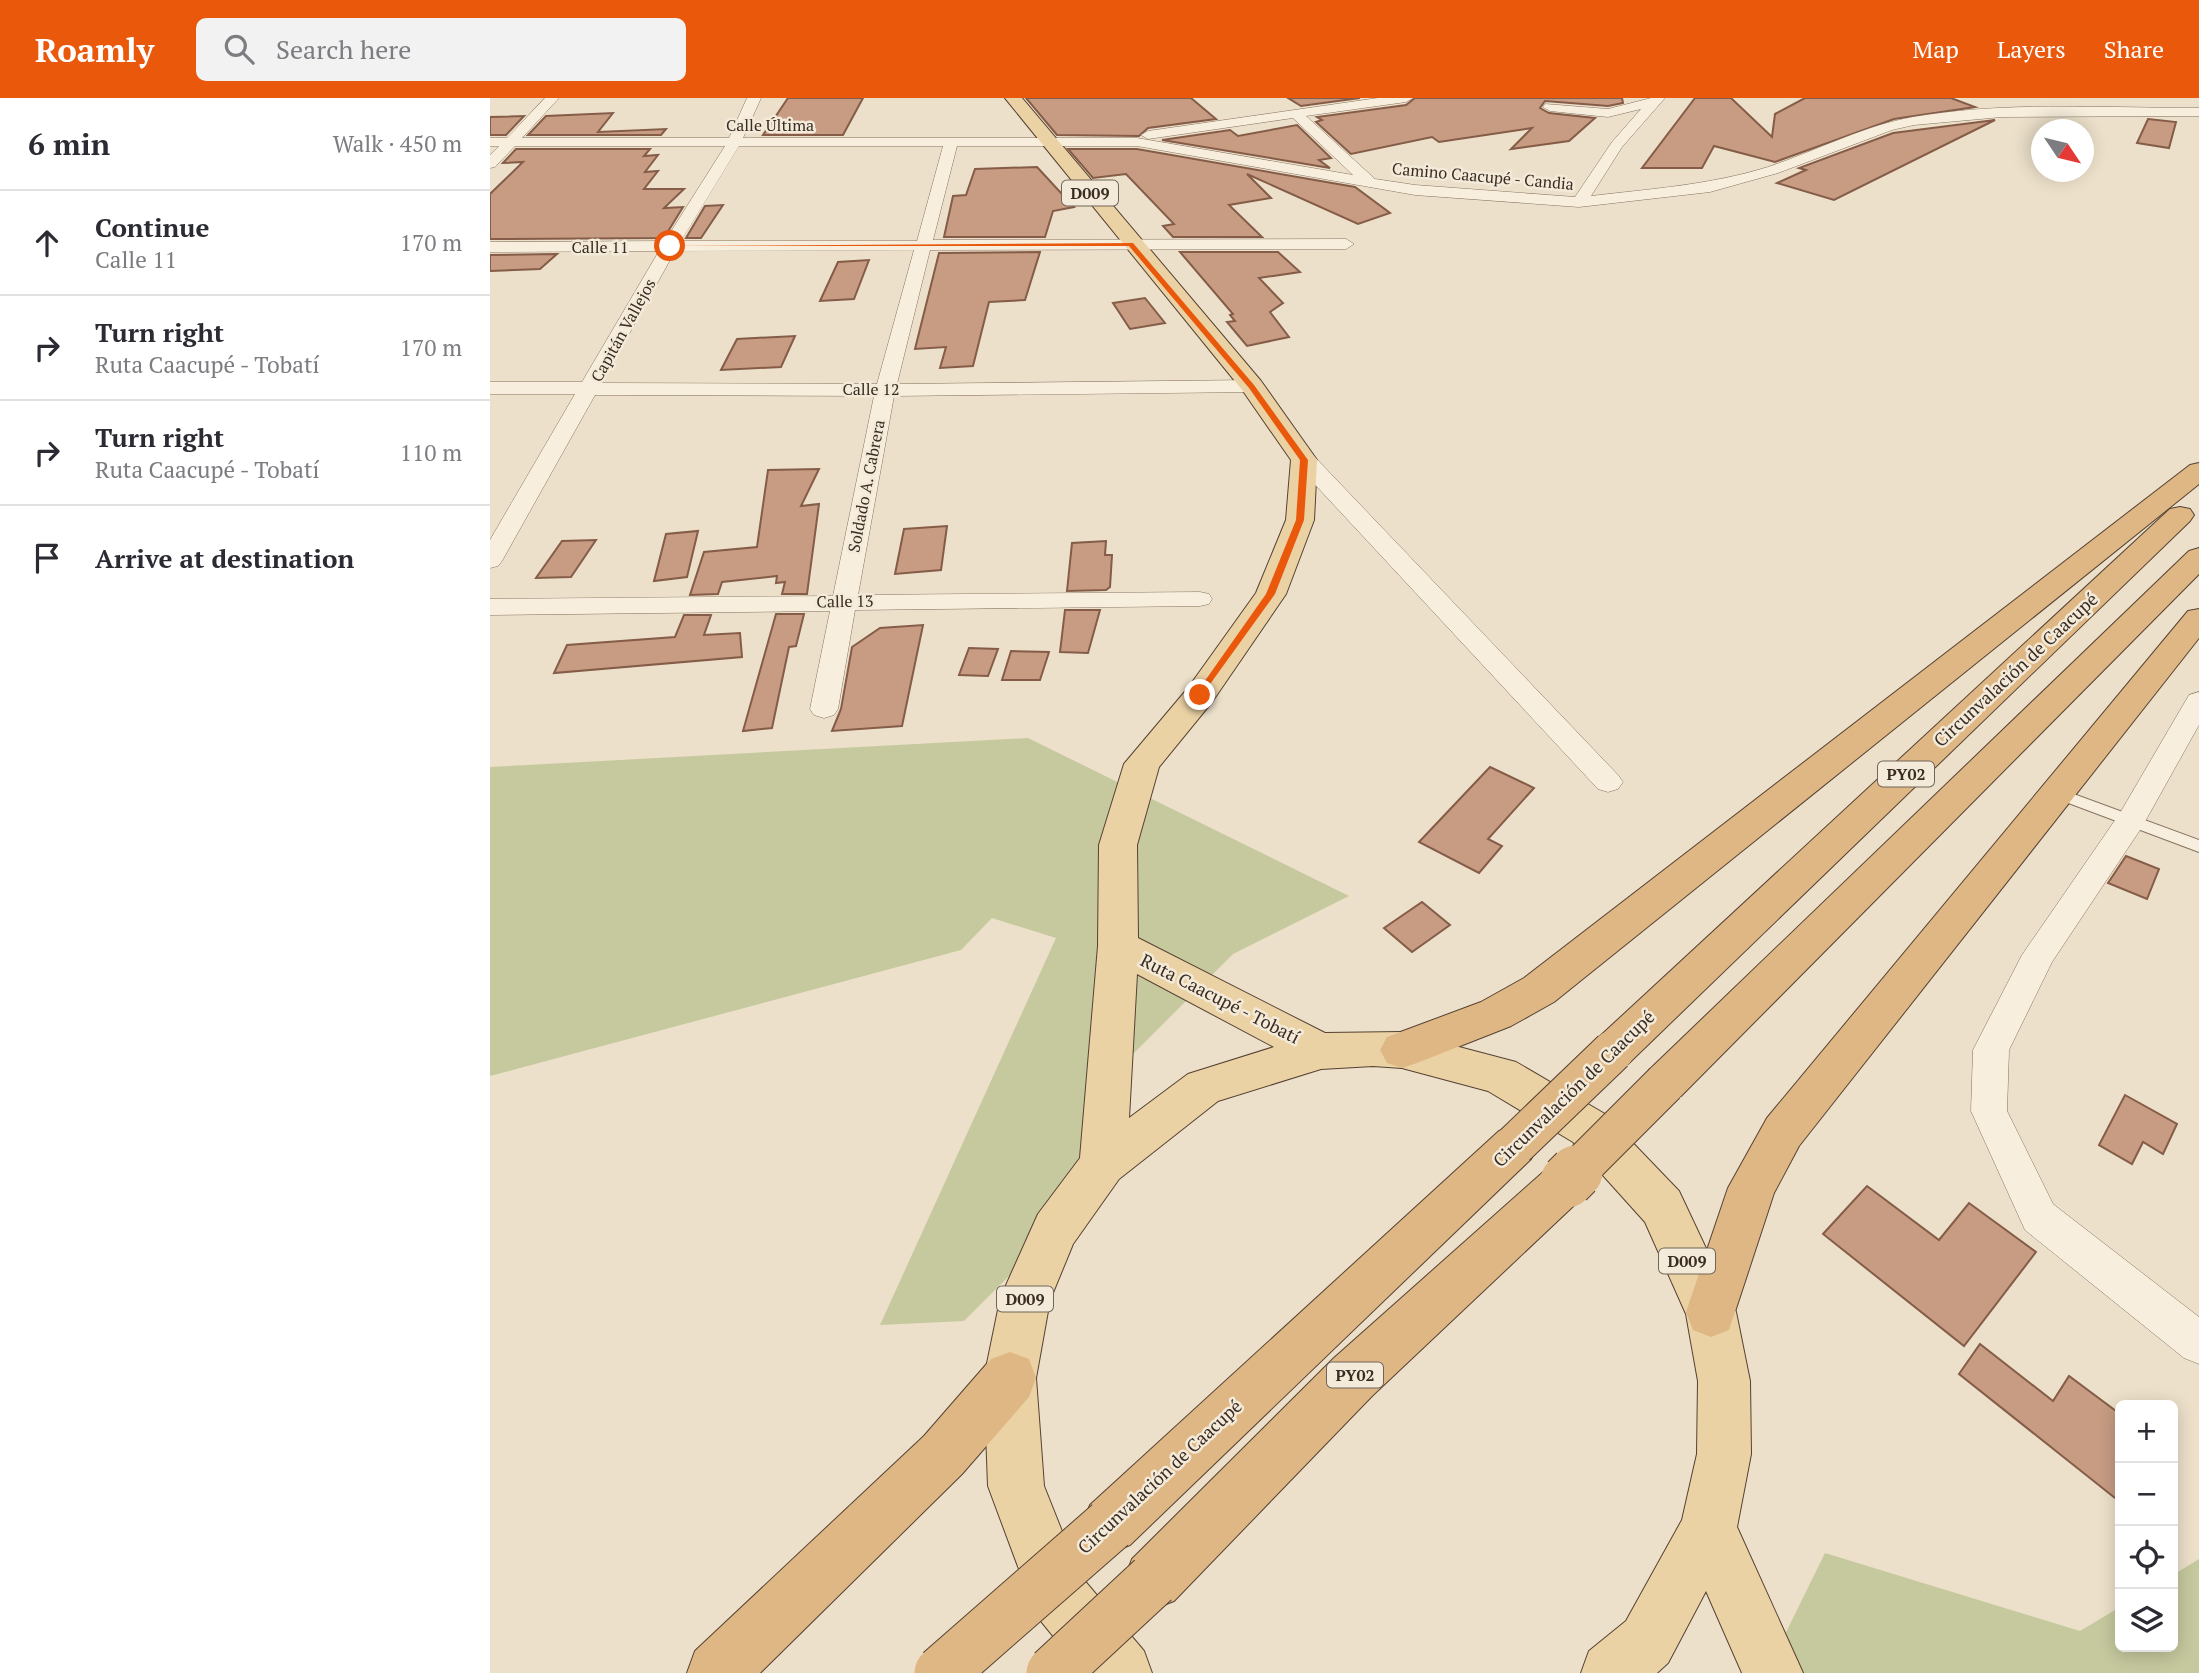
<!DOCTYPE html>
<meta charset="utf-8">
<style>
body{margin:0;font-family:"PT Serif",serif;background:#f2f2f3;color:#2b2b33}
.controls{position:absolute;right:21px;bottom:21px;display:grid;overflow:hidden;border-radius:10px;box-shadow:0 4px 18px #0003}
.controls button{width:63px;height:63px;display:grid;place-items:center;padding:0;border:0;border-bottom:2px solid #e1e1e2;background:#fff;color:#2b2b33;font:35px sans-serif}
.compass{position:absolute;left:1541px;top:21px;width:63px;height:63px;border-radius:50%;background:#fff;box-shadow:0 4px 18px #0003;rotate:125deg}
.stop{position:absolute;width:21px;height:21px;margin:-16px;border:5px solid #ea580c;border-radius:50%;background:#fff}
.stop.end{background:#ea580c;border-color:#fff;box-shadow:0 2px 7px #0008}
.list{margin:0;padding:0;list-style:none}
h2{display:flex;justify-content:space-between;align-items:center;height:91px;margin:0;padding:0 28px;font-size:30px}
h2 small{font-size:23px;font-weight:400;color:#7c7c81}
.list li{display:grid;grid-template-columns:46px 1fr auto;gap:21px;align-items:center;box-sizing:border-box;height:105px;padding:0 28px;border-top:2px solid #e1e1e2}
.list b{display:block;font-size:26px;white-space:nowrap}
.list p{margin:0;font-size:23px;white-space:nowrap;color:#7c7c81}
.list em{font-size:23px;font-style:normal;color:#7c7c81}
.icon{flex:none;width:38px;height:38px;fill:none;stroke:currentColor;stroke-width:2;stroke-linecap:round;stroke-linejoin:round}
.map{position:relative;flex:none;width:1709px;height:1575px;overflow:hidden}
header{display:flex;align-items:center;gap:42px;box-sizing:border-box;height:98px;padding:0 35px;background:#ea580c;color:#fff}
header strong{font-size:33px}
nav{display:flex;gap:38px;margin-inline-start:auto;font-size:24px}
.search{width:490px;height:63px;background:#f2f2f3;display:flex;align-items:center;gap:18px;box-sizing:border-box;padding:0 24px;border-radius:10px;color:#7c7c81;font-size:26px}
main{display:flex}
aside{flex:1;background:#fff}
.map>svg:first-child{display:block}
.green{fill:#c6c99e}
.building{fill:#c79c83;stroke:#845c47;stroke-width:2}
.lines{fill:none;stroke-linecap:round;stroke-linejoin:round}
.service-casing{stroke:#87725f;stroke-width:2}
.minor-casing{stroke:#87725f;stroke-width:1}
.primary-casing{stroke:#554133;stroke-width:2}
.trunk-casing{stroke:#554133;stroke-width:2}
.service{fill:#f7eedd;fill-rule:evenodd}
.minor{fill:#f7eedd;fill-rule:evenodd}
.primary{fill:#ebd2a5;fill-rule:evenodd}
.trunk{fill:#dfb784;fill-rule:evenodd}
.trunk-bridge-far1-casing{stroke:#554133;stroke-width:43;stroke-linecap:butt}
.trunk-bridge-casing{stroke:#554133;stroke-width:55;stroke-linecap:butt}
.trunk-bridge-far1{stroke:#dfb784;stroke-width:41}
.trunk-bridge{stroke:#dfb784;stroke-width:53}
.route{fill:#ea580c}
.labels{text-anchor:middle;stroke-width:5;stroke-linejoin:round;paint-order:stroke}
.far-street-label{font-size:16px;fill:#392c22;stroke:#f4ead9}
.shield{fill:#f4ead9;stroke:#716559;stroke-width:2}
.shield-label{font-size:16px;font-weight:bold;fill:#392c22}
.street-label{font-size:18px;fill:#392c22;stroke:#f4ead9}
</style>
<header>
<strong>Roamly</strong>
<div class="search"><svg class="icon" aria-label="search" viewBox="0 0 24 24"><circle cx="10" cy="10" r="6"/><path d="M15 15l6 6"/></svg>Search here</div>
<nav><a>Map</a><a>Layers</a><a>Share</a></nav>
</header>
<main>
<aside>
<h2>6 min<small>Walk · 450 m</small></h2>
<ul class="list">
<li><svg class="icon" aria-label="ahead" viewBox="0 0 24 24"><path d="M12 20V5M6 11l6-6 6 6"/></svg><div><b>Continue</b><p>Calle 11</p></div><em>170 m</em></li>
<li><svg class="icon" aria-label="right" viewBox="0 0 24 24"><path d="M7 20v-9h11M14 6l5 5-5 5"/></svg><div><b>Turn right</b><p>Ruta Caacupé - Tobatí</p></div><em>170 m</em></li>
<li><svg class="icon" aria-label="right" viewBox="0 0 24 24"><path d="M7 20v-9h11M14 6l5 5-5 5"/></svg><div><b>Turn right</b><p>Ruta Caacupé - Tobatí</p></div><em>110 m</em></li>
<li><svg class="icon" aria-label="arrive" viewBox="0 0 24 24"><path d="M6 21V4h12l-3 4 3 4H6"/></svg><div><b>Arrive at destination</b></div></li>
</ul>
</aside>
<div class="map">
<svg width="1709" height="1575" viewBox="0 0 1709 1575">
<rect width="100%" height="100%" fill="#ece0ca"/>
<!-- green -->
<g class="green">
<polygon points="538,640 859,798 743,856 628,971 565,1132 474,1223 390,1227 566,840 502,820 471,852 0,978 0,669"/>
<polygon points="1335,1455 1590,1533 1630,1509 1630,1549 1683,1549 1683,1477 1709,1461 1709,1575 1276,1575"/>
</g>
<!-- building -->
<g class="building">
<polygon points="298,0 373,0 353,37 273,37"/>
<polygon points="536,0 701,0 726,21 658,30 649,38 567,37"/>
<polygon points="798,0 870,0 811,8"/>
<polygon points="925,0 1132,0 1133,5 1118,8 1055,3 1050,10 1059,15 1105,20 1079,43 1021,51 1042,30 949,44 942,39 861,56 826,24 832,22 827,19 916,7"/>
<polygon points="1205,0 1241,0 1282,39 1285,16 1315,0 1461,0 1485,9 1404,21 1285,64 1224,48 1212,70 1152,70"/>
<polygon points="123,15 108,34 176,31 171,37 38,37 56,18"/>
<polygon points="34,18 16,37 0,37 0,19"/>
<polygon points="1658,21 1686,24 1679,50 1647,45"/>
<polygon points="1505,22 1344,102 1287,85 1316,72 1309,70 1403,35"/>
<polygon points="807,27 841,60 829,62 840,70 672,42 740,32 748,38"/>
<polygon points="26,51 160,51 154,58 168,57 155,74 168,73 154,91 194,91 174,110 193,109 174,140 0,141 0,96 33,64 13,65"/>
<polygon points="578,51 647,51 865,89 900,115 868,126 757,76 781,100 739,107 772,139 683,139 673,128 684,126 636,76 603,80"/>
<polygon points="547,69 584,109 563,113 555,139 454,139 463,98 476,97 485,71"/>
<polygon points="233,107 211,140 196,140 215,108"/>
<polygon points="550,154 535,202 499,204 483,268 450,270 456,249 425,251 449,155"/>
<polygon points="690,154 788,154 810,174 769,180 793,205 780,214 799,239 757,248 737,224 745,223 740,217 743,216"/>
<polygon points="67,156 50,171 0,173 0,157"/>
<polygon points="379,162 364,201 330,203 348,164"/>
<polygon points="655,200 675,225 640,231 623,205"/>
<polygon points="305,238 291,269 231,272 247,241"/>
<polygon points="329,371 311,408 329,406 317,496 292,496 295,484 286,485 287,478 232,484 228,496 200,497 214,454 267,449 278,372"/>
<polygon points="457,428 451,472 405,476 414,431"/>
<polygon points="208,433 197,479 164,483 176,436"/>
<polygon points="106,442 81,479 46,480 72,443"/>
<polygon points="616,443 615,457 622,457 620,489 616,492 577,493 582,445"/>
<polygon points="575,512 610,512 598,555 570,554"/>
<polygon points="286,516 314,516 306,548 299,549 282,630 253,633"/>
<polygon points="194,517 221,517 214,537 250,535 252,559 64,575 77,547 185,539"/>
<polygon points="433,527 412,628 342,633 351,611 362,549 390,530"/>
<polygon points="479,550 508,551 498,578 469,577"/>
<polygon points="521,553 559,554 550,582 512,582"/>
<polygon points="1000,669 1044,690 998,741 1012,748 989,775 929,744"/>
<polygon points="1636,758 1669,771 1657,801 1618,785"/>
<polygon points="932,804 960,827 922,854 894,830"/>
<polygon points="1635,997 1687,1026 1673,1056 1653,1044 1642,1066 1609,1047"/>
<polygon points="1377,1088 1449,1142 1479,1105 1546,1154 1474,1248 1333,1136"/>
<polygon points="1490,1246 1563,1303 1579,1278 1630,1316 1630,1404 1469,1276"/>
</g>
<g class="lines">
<!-- service casing -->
<g class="service-casing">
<polygon id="service" points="1570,691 1709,742 1709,754 1565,700 1563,696 1565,692"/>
</g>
<!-- minor casing -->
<g class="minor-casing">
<g id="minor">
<path d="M 55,0 L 69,0 L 32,40 L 239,40 L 257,0 L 271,0 L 253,40 L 647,40 L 863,77 L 803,20 L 658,41 L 651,37 L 658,33 L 888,0 L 923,0 L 916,4 L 816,18 L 885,81 L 925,87 L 1085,99 L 1122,44 L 1151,11 L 1118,19 L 1060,13 L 1053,9 L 1055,6 L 1118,11 L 1161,0 L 1175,0 L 1132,49 L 1101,98 C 1160,91 1220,87 1278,69 C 1326,53 1373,28 1423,19 C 1516,3 1615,10 1709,10 L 1709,18 L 1512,19 L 1424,27 L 1402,32 L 1288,75 L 1220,94 L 1089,109 L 925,97 L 647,48 L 467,48 L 443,142 L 856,141 L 864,146 L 856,151 L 440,152 L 407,286 L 762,282 L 772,288 L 762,294 L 404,298 L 368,497 L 710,494 L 719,496 L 722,501 L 719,506 L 710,508 L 365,512 L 348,611 L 344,617 L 334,620 L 324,617 L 320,611 L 340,513 L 0,517 L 0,501 L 343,498 L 384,298 L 105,297 L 12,463 L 8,468 L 0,470 L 0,442 L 85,296 L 0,296 L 0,284 L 92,284 L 169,153 L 0,154 L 0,144 L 175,143 L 235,48 L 25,48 L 5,69 L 0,70 L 0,57 L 9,48 L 0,48 L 0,40 L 17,40 ZM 249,48 L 453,48 L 427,143 L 191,143 ZM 424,152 L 387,286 L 112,285 L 185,153 Z"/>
<polygon points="811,352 819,353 1128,677 1133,684 1128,691 1118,694 1108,691 803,363 800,358"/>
<polygon points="1709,594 1709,627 1652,729 1562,864 1519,952 1517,1013 1563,1106 1709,1219 1709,1266 1694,1260 1535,1132 1481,1013 1483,952 1532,857 1630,715 1699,597"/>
</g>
</g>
<!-- primary casing -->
<g class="primary-casing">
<path id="primary" d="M 515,0 L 532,0 L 771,283 L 827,362 L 824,422 L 796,496 L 722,604 L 669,669 L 647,747 L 648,840 L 835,935 L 912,934 L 1026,964 L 1115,1016 L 1189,1093 L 1246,1214 L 1260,1283 L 1261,1356 L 1247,1429 L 1313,1575 L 1252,1575 L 1216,1493 L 1178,1565 L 1167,1575 L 1091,1575 L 1099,1553 L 1136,1523 L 1192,1422 L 1207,1356 L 1208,1283 L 1196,1216 L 1155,1124 L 1083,1044 L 998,993 L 912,970 L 883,968 L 831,971 L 728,1003 L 629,1081 L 583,1146 L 560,1202 L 546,1280 L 554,1388 L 589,1476 L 654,1553 L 662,1575 L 593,1575 L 546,1517 L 498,1388 L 494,1280 L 510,1202 L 517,1185 L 548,1116 L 590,1060 L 608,848 L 609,747 L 634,666 L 698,590 L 766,495 L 796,422 L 801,362 L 753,293 ZM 647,876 L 784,949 L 698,976 L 639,1020 Z"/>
</g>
<!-- trunk casing -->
<g class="trunk-casing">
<g id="trunk">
<polygon points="1709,365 1709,386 1064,904 1021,928 927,965 912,970 897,965 890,952 897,939 991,904 1034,880 1700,367"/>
<polygon points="1690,409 1700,411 1704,417 1700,423 1138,966 1123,971 1108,966 1101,953 1108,940 1680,411"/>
<polygon points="1709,450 1709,476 1191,998 1175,1004 1159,998 1153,985 1159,972 1699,453"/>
<polygon points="1709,511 1709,540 1309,1048 1284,1095 1239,1232 1221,1239 1203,1232 1196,1214 1238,1090 1277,1020 1698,513"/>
<polygon points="1025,1027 1041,1033 1048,1047 1041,1061 640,1447 620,1455 600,1447 592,1427 600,1407 1009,1033"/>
<polygon points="1077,1062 1094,1068 1100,1083 1094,1098 882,1298 684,1503 663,1511 642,1503 634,1482 642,1461 844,1260 1060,1068"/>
<polygon points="520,1254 539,1261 546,1280 539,1299 472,1376 270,1575 197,1575 205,1553 434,1338 501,1261"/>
</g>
</g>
<!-- service -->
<use href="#service" class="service"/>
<!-- minor -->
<use href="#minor" class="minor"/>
<!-- primary -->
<use href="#primary" class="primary"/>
<!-- trunk -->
<use href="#trunk" class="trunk"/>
<!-- trunk-bridge-far1 casing -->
<g class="trunk-bridge-far1-casing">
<g id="trunk-bridge-far1">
<polyline points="1025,1047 1123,953"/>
<polyline points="1085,1075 1175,985"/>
</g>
</g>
<!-- trunk-bridge casing -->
<g class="trunk-bridge-casing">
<g id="trunk-bridge">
<polyline points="1077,1083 1086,1074"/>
<polyline points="451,1575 620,1427"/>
<polyline points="563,1575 663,1482"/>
</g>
</g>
<!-- trunk-bridge-far1 -->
<use href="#trunk-bridge-far1" class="trunk-bridge-far1"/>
<!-- trunk-bridge -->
<use href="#trunk-bridge" class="trunk-bridge"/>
</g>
<!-- route -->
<polygon class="route" points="643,145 764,287 818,362 814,422 785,496 710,600 705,597 776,496 806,422 810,362 759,290 639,148 177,148"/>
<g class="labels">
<!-- far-street labels -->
<g class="far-street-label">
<text x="280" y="33">Calle Última</text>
<text transform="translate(993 78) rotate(5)" y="6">Camino Caacupé - Candia</text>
<text x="110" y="155">Calle 11</text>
<text transform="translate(133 232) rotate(-61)" y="6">Capitán Vallejos</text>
<text x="381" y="297">Calle 12</text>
<text transform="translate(376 388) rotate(-79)" y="6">Soldado A. Cabrera</text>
<text transform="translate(355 503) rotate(-1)" y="6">Calle 13</text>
</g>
<!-- shield labels -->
<g class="shield">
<rect x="572" y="82.5" width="56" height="25" rx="5"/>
<rect x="1388" y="663.5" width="56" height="25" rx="5"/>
<rect x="1169" y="1150.5" width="56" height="25" rx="5"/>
<rect x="507" y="1188.5" width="56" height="25" rx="5"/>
<rect x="837" y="1264.5" width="56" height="25" rx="5"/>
</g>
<g class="shield-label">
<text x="600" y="101">D009</text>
<text x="1416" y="682">PY02</text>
<text x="1197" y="1169">D009</text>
<text x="535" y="1207">D009</text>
<text x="865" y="1283">PY02</text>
</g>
<!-- street labels -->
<g class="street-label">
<text transform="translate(1526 572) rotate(-43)" y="6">Circunvalación de Caacupé</text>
<text transform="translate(730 901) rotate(27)" y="6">Ruta Caacupé - Tobatí</text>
<text transform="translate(1084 991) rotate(-44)" y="6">Circunvalación de Caacupé</text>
<text transform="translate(670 1379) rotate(-43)" y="6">Circunvalación de Caacupé</text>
</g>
</g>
</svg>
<div class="controls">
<button>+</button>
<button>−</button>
<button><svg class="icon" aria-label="locate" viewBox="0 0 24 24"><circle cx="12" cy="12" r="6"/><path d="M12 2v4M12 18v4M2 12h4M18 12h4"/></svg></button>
<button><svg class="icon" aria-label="layers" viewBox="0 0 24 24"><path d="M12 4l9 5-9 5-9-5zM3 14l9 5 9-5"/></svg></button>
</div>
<svg class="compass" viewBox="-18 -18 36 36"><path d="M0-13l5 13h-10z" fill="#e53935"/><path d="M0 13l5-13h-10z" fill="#7c7c81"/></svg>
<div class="stop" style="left:180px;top:148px"></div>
<div class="stop end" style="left:710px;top:597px"></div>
</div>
</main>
